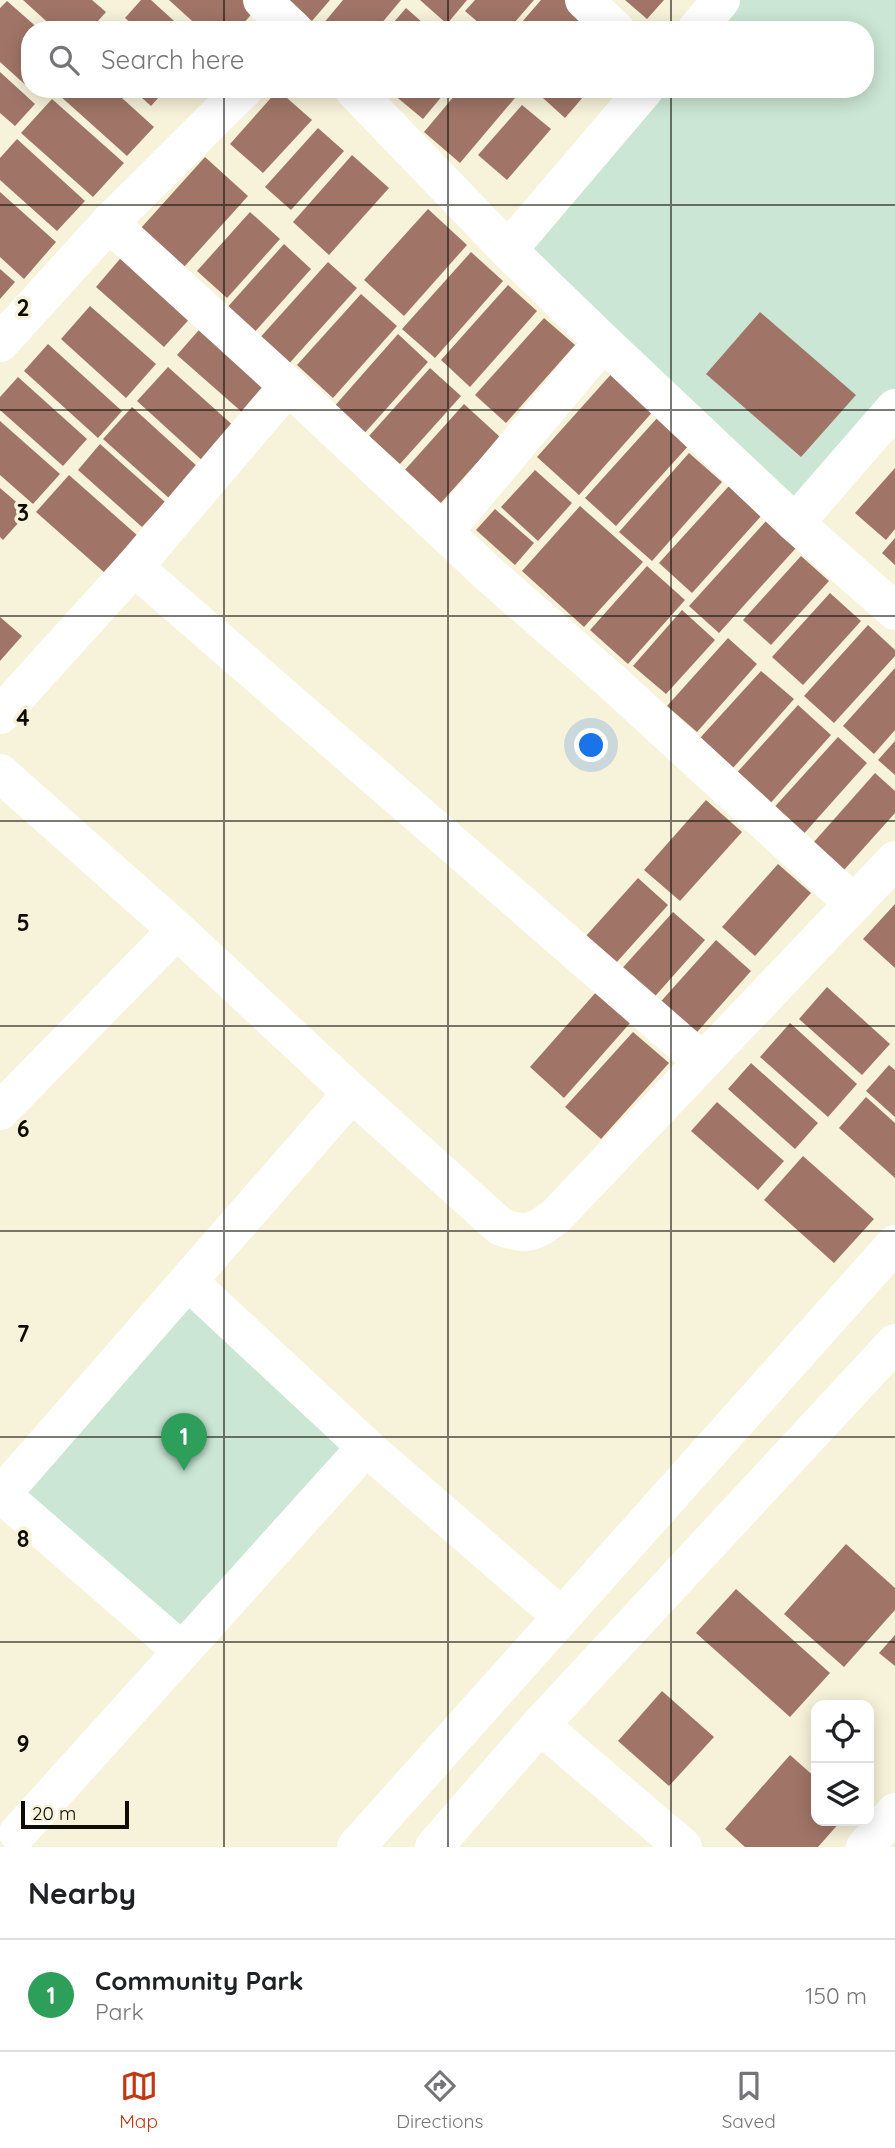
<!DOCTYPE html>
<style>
body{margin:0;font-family:Quicksand,sans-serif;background:#f2f2f2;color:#202124}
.controls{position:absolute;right:21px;bottom:21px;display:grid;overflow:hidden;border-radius:14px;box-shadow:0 4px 18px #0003}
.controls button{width:63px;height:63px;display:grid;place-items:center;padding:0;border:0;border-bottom:2px solid #e0e0e0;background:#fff;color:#202124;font:35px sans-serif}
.scale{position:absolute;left:21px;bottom:18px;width:108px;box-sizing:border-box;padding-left:7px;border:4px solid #0e0c05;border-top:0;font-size:19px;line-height:24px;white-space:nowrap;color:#0e0c05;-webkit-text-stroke:5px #f7f2da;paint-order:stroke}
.you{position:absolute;left:592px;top:746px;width:24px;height:24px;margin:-18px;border:5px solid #fff;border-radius:50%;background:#1a73e8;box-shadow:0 0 0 10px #1a73e833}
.badge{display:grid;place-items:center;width:46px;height:46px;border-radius:50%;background:#c13812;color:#fff;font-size:23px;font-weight:700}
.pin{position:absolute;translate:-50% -58px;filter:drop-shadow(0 2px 4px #0008)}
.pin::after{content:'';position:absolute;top:37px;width:24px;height:21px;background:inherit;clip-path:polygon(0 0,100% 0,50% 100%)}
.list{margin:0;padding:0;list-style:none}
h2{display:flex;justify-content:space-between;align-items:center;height:91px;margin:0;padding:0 28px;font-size:30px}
h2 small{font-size:23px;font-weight:400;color:#757577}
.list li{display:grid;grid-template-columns:46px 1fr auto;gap:21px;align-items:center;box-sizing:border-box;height:112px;padding:0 28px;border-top:2px solid #e0e0e0}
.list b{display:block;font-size:26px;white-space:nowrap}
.list p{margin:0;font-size:23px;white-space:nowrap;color:#757577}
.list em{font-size:23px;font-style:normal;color:#757577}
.icon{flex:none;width:38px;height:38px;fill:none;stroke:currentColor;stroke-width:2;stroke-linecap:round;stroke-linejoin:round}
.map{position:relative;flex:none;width:895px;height:1847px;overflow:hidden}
.search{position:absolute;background:#fff;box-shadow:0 4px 18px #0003;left:21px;right:21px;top:21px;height:77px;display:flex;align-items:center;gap:18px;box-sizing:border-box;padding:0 24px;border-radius:28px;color:#757577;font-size:26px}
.sheet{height:203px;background:#fff}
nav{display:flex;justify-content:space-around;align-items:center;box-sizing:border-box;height:98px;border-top:2px solid #e0e0e0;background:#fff;font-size:19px;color:#757577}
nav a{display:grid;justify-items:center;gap:4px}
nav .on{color:#c13812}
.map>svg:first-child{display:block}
.green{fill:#cbe6d4}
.building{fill:#a07567}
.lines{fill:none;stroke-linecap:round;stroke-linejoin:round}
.street{stroke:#fff;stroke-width:38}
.secondary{stroke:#fff;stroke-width:38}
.grid{fill:none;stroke:#0e0c05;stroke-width:2;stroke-opacity:0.55}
.grid-label{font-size:23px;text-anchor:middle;font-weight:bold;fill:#0e0c05;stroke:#f7f2da;stroke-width:7;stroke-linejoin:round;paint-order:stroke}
</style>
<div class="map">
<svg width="895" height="1847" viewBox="0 0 895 1847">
<rect width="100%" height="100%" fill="#f7f2da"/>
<!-- green -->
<g class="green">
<polygon points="724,0 895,0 895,404 793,512 508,249 647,89 865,89 865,30 699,30"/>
<polygon points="189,1282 366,1447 182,1651 2,1494"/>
</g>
<!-- building -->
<g class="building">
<polygon points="23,0 92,0 106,12 90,30 56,30"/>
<polygon points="141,0 151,0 184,30 139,30 125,18"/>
<polygon points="169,0 244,0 255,10 238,30 202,30"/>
<polygon points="286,0 330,0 312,21"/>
<polygon points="343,0 401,0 376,30 318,30"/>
<polygon points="420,0 467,0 447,24"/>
<polygon points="475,0 534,0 508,30 487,30 465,11"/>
<polygon points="541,0 570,0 586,13 571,30 515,30"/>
<polygon points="625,0 664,0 647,19"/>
<polygon points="7,1 40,30 30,30 30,89 0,62 0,8"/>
<polygon points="406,8 431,30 387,30"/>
<polygon points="0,72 35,104 15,126 0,113"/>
<polygon points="64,89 112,89 154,127 127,156 59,95"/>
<polygon points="132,89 166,89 151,106"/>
<polygon points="397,89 448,89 423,119 393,94"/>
<polygon points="460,89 517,89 520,92 460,163 424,132"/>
<polygon points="533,89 590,89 565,118"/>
<polygon points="278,90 312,120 263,173 230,144"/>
<polygon points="52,99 124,163 93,197 21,133"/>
<polygon points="522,105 551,129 507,180 478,155"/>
<polygon points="318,128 344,151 291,210 265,187"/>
<polygon points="17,139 85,201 57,231 0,180 0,158"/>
<polygon points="352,155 389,188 329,255 293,222"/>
<polygon points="205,157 248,196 184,267 141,228"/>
<polygon points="0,192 56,242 24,279 0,257"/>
<polygon points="428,209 467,245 404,316 364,280"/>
<polygon points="250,212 280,239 227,298 197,271"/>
<polygon points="284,244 311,269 252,335 225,310"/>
<polygon points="471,252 503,281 435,358 402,329"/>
<polygon points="125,253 194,314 164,347 96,287"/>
<polygon points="328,262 357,288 286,367 257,341"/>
<polygon points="0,269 15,282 0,299"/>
<polygon points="508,285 537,311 470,387 441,360"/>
<polygon points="361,294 397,326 333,398 297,365"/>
<polygon points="90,306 156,364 126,398 61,339"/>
<polygon points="760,312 856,395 801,457 706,374"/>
<polygon points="544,318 575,345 506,423 475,395"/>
<polygon points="205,323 272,382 243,413 177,355"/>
<polygon points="398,334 428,362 362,436 332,409"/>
<polygon points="48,344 122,411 98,438 24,371"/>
<polygon points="168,367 236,428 205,463 137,401"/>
<polygon points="430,368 461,396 400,464 369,436"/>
<polygon points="614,371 656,408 579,495 537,457"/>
<polygon points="18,377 87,439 63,466 0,410 0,397"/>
<polygon points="464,404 500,437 439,505 403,472"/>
<polygon points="132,407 198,467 170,499 103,439"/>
<polygon points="659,416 690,444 616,526 585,498"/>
<polygon points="0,421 60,474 33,504 0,475"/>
<polygon points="100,444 165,502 142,527 78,470"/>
<polygon points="689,453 722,482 652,561 619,532"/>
<polygon points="895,468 895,529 886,540 855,513"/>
<polygon points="535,470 572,503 538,541 501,507"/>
<polygon points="69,475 138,536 105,573 36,512"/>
<polygon points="729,486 762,515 692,593 659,563"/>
<polygon points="0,488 28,512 3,540 0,537"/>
<polygon points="580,506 643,562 584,627 522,571"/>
<polygon points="495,509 534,543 515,565 476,530"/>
<polygon points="766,521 796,548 719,633 689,606"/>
<polygon points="895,538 895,565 882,553"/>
<polygon points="801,556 829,581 771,645 743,620"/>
<polygon points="647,566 685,600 628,664 590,630"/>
<polygon points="830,593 861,621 803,685 772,657"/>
<polygon points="682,610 715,640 666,694 633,666"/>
<polygon points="0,617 22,636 0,661"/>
<polygon points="868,625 895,650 895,656 834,723 804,696"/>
<polygon points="728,638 757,664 697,732 667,706"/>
<polygon points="895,668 895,730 874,754 843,726"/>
<polygon points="761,671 794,699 733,768 700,738"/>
<polygon points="798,705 831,735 767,807 733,777"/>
<polygon points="838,737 867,763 800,838 770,812"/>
<polygon points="895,741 895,775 878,760"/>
<polygon points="875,773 895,791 895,813 844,870 813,843"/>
<polygon points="706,800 742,832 680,901 644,870"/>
<polygon points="778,864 811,893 755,956 722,927"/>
<polygon points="638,878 668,905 616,963 586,936"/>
<polygon points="895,904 895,968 863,939"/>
<polygon points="673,912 705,940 649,1003 617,974"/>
<polygon points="716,940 751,971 690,1040 655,1008"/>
<polygon points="827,987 890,1044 862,1075 799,1019"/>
<polygon points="597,991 631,1022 564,1098 530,1067"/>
<polygon points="790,1023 857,1084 828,1117 760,1057"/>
<polygon points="633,1032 669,1063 601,1139 565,1107"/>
<polygon points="751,1063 818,1123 795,1149 728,1089"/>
<polygon points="889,1065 895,1070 895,1117 866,1091"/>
<polygon points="866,1097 895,1123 895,1178 839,1128"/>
<polygon points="717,1102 784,1161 758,1190 691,1131"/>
<polygon points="803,1156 874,1219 834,1263 764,1200"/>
<polygon points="846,1544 895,1588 895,1610 844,1667 784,1614"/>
<polygon points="736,1589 830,1673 790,1717 696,1633"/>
<polygon points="895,1635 895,1666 879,1653"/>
<polygon points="662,1691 714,1737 669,1786 618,1741"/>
<polygon points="790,1755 816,1778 816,1821 841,1821 818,1847 745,1847 725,1829"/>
</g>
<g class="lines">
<!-- street -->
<g class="street">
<polyline points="262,0 294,30"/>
<polyline points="584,0 616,30"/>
<polyline points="696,30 721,0"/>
<polyline points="353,89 508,250 603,342 795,523 895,611"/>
<polyline points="109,223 300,397 491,576 609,679 853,903"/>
<polyline points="508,250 645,89"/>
<polyline points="0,343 109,223 244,89"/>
<polyline points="795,523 895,408"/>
<polyline points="444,532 603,342"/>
<polyline points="134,567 702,1061"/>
<polyline points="0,715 134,567 288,386"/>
<path d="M 0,773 L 177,930 L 352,1093 L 501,1227 C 528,1237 534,1232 556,1216 L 895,860"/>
<polyline points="0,1111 177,930"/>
<polyline points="189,1282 366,1447 561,1616"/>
<polyline points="0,1493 182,1651"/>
<polyline points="2,1494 352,1093"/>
<polyline points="540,1725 683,1847"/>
<polyline points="18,1833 366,1447"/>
<polyline points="356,1847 895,1244"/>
<polyline points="865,1847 895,1812"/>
</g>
<!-- secondary -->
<polyline class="secondary" points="434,1847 540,1725 895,1343"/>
</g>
<!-- grid -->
<path class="grid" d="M 224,0 L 224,30M 448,0 L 448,30M 671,0 L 671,30M 224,89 L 224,1847M 448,89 L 448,1847M 671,89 L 671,1847M 0,205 L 895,205M 0,410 L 895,410M 0,616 L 895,616M 0,821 L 895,821M 0,1026 L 895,1026M 0,1231 L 895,1231M 0,1437 L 895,1437M 0,1642 L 895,1642"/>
<g class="grid-label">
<text x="23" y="316">2</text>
<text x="23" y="521">3</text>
<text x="23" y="726">4</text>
<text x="23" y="931">5</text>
<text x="23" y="1137">6</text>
<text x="23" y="1342">7</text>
<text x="23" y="1547">8</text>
<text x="23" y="1752">9</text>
</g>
</svg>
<div class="controls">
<button><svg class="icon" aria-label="locate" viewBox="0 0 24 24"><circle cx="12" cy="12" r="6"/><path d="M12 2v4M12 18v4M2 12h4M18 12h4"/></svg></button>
<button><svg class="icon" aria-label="layers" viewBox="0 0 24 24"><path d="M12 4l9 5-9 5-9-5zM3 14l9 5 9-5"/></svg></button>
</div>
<div class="scale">20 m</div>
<div class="you"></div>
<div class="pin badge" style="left:184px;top:1471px;background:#2e9e5b">1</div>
<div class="search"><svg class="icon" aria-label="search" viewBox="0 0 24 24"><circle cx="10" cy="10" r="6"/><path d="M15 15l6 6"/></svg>Search here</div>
</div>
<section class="sheet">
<h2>Nearby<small></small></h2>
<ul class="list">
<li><span class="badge" style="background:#2e9e5b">1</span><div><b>Community Park</b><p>Park</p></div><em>150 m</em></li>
</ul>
</section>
<nav>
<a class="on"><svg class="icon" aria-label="map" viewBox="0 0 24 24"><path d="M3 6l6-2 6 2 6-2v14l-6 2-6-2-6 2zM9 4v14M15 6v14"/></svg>Map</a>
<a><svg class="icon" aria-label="directions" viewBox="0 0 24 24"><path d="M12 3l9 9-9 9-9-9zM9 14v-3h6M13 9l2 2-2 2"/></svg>Directions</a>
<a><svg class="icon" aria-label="saved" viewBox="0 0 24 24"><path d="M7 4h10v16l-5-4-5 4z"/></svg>Saved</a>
</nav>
